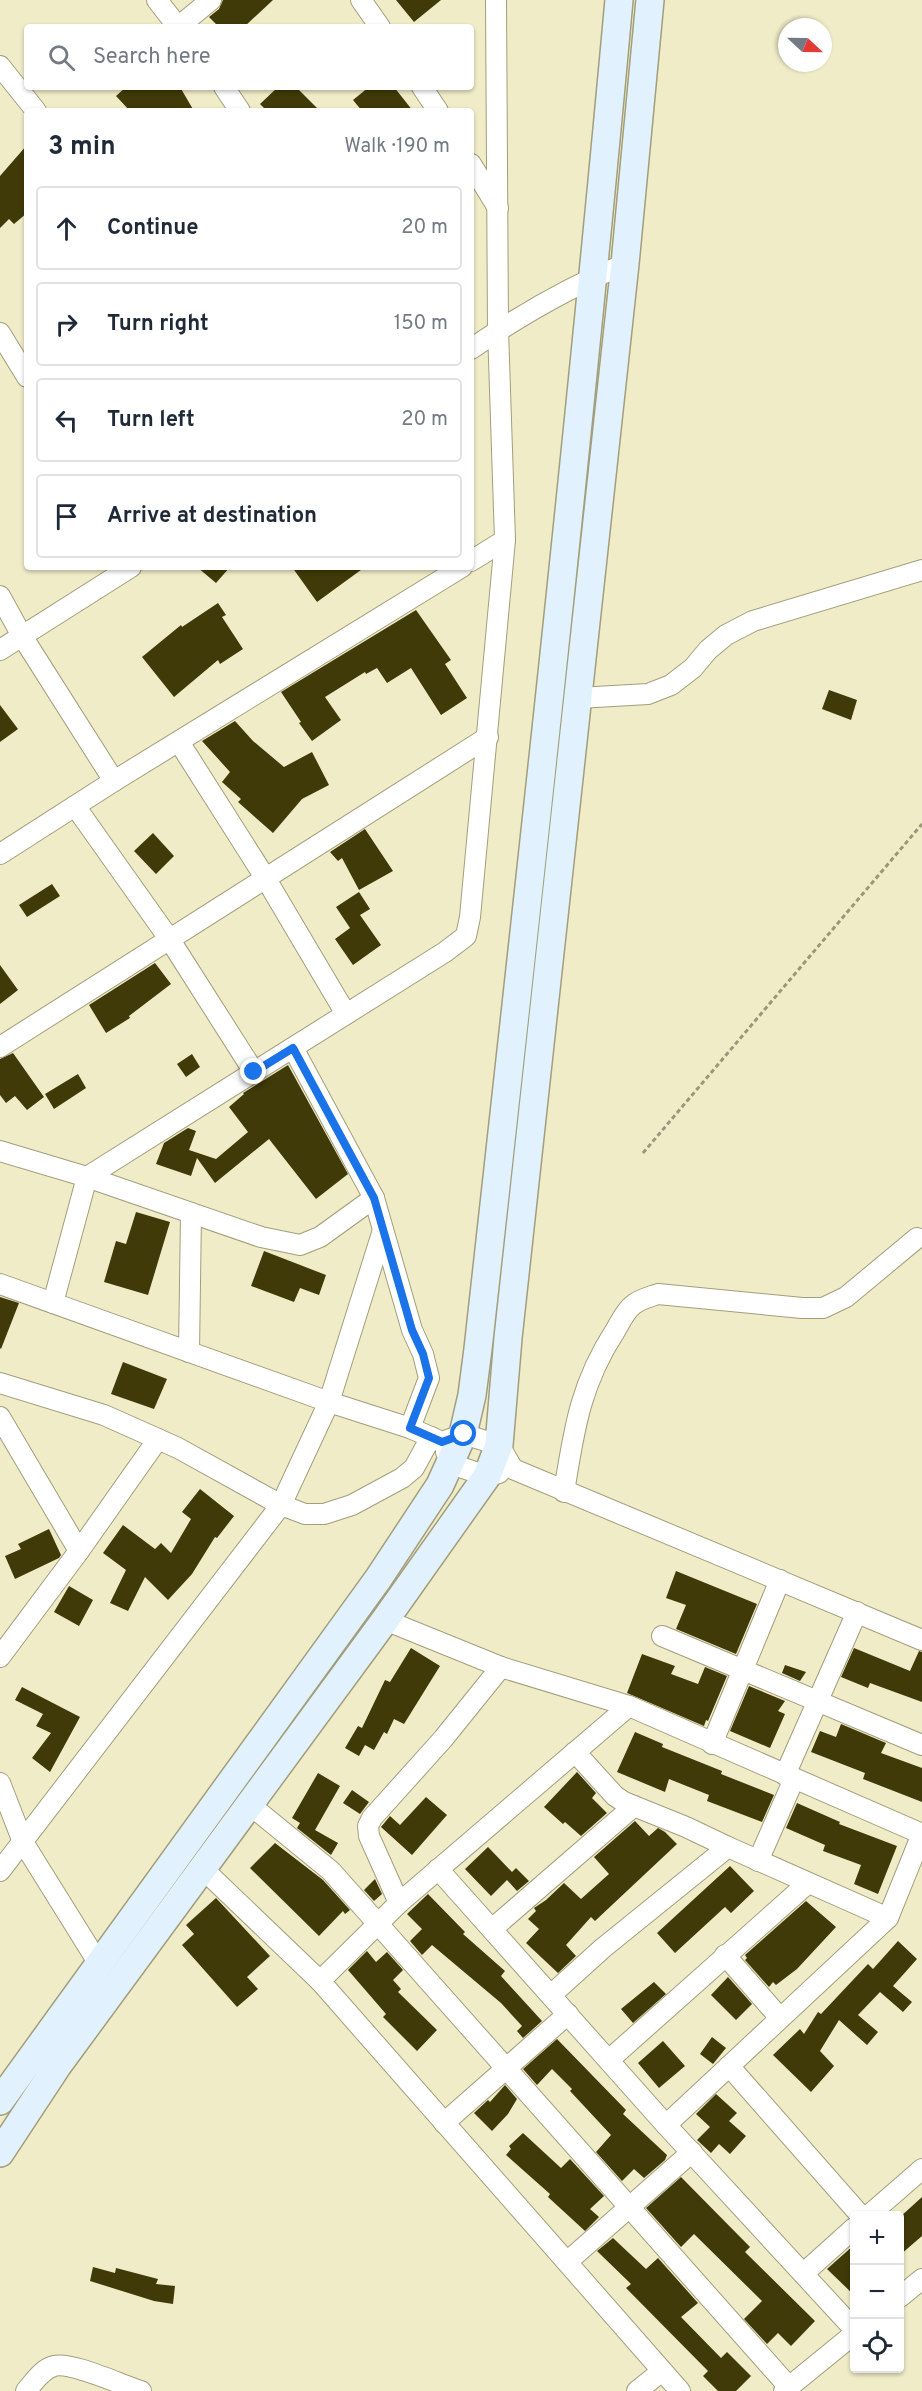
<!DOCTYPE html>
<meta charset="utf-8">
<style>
body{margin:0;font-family:Overpass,sans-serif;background:#f2f2f3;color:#1f2937}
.controls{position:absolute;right:18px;bottom:18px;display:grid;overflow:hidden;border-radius:6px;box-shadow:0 2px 4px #0004}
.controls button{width:54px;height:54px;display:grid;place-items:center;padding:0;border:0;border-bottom:2px solid #e0e1e3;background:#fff;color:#1f2937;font:30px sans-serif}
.compass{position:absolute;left:778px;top:18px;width:54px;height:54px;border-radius:50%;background:#fff;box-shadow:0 2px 4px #0004;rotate:112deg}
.stop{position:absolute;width:18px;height:18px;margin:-14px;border:4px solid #1a73e8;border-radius:50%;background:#fff}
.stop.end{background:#1a73e8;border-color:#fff;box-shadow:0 2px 6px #0008}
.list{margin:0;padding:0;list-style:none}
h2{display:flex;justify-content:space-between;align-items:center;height:78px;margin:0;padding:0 24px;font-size:26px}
h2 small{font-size:20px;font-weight:400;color:#747a83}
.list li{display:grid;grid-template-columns:39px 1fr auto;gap:18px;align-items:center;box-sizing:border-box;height:84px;margin:0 12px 12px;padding:0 12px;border:2px solid #e0e1e3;border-radius:6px}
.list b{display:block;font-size:22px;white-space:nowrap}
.list em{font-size:20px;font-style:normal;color:#747a83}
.icon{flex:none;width:33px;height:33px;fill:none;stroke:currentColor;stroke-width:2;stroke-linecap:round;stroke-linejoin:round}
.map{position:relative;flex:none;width:922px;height:2391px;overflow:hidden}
.search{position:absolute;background:#fff;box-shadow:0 2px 4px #0004;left:24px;top:24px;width:450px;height:66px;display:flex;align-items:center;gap:15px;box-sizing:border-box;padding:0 21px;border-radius:6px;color:#747a83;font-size:22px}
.panel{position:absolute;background:#fff;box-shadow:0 2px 4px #0004;left:24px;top:108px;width:450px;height:462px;border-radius:6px}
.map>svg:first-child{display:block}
.building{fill:#403a08}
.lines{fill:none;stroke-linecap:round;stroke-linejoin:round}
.minor-casing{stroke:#a29e7c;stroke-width:22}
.secondary-casing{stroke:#a29e7c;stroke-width:30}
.path{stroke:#9a977c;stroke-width:3;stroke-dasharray:4.5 3;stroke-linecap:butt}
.minor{stroke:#fff;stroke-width:20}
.secondary{stroke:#e1f2fe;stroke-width:27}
.route{stroke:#1a73e8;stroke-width:8}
</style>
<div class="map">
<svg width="922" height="2391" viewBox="0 0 922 2391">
<rect width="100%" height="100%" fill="#f0ecc7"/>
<!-- building -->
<g class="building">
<polygon points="223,0 273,0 244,27 219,27 209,17 219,9"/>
<polygon points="396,0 441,0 414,22"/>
<polygon points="126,87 180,87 194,111 130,111 116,96"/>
<polygon points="278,87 296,87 320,111 267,111 260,104"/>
<polygon points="369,87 394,87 413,111 362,111 353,100"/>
<polygon points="27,145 27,213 14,224 9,219 0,228 0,176"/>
<polygon points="197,567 230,567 216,583"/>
<polygon points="292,567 365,567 317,602"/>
<polygon points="218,603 226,615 222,617 243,649 220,664 218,660 174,697 142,657 181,625 182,627"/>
<polygon points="416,610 451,660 445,664 467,698 441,715 411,668 387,683 377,668 366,674 365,672 325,697 341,720 312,741 299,723 301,722 281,692"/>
<polygon points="829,690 857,700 851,720 822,709"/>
<polygon points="0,705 18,729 0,742"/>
<polygon points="235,721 253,741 284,767 312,752 329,785 302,799 273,833 238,802 241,799 222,782 230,772 202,741"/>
<polygon points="365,829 393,871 359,890 342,858 338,861 330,852"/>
<polygon points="153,833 174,856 156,874 134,851"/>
<polygon points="52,884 60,896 27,917 19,905"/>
<polygon points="359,892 370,909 360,915 381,945 353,965 335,939 350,928 336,907"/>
<polygon points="155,963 171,984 129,1016 130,1018 106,1033 89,1005"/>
<polygon points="0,965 18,990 0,1004"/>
<polygon points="13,1053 44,1097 27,1110 15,1096 6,1103 0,1095 0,1059"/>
<polygon points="192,1054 200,1067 186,1077 177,1064"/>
<polygon points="288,1065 348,1174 316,1199 269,1139 215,1183 197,1158 191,1176 156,1164 164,1143 188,1128 196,1131 189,1150 216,1159 248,1132 229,1107 244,1094 243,1093"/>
<polygon points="78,1074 86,1088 54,1109 45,1094"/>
<polygon points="136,1212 170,1222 148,1295 104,1282 116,1241 126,1244"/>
<polygon points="264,1251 326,1275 319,1295 300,1288 294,1302 251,1286"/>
<polygon points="0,1297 19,1303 1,1349 0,1348"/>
<polygon points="123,1362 167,1379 154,1409 111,1394"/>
<polygon points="200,1489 234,1516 217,1538 215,1537 192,1574 168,1600 145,1577 128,1611 110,1603 126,1570 103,1553 123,1525 155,1549 161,1543 171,1553 191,1519 182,1512"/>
<polygon points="49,1529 61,1555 59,1558 15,1579 5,1556 21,1549 18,1544"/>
<polygon points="676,1571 757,1604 736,1654 676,1629 686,1605 666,1598"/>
<polygon points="69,1586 93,1600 79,1626 54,1612"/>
<polygon points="411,1648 440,1666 404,1724 394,1719 387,1734 384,1732 374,1750 365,1745 359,1756 345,1748 358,1726 362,1728 385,1680 390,1682"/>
<polygon points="854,1648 910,1671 919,1651 922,1652 922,1702 870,1683 868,1688 841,1677"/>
<polygon points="642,1654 675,1666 671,1674 698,1684 705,1667 727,1676 708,1721 706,1720 704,1726 627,1693"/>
<polygon points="785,1665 806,1672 800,1681 782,1673"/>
<polygon points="749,1686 785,1701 778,1711 785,1714 770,1748 730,1731"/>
<polygon points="22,1687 80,1717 50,1772 32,1758 51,1733 36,1726 43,1714 15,1700"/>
<polygon points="841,1724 886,1743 881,1753 922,1768 922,1802 863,1779 865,1773 811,1752 820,1731 836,1737"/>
<polygon points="635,1732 663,1744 662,1747 722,1771 721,1774 774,1795 762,1822 707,1801 709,1795 669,1779 665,1792 617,1772"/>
<polygon points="577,1772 596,1793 592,1798 607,1813 581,1836 565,1822 563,1824 544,1807"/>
<polygon points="318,1773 340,1786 315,1830 338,1843 331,1855 297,1828 300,1823 292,1818"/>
<polygon points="352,1790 369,1802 360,1814 343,1803"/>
<polygon points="426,1797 447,1815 412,1855 381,1827 390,1816 400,1825"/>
<polygon points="797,1803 840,1822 839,1824 897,1846 878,1894 854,1884 861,1865 823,1851 825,1845 786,1828"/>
<polygon points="635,1821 649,1836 658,1828 665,1832 677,1844 595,1921 591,1917 566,1945 576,1956 558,1973 526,1943 539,1929 528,1919 536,1911 534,1908 546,1900 564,1883 581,1899 609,1874 594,1857"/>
<polygon points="275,1843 323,1880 350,1910 345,1914 343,1911 319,1936 250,1868"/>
<polygon points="488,1847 512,1872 516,1868 529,1881 517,1891 507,1880 491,1896 465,1869"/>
<polygon points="730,1866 754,1891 731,1913 725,1907 675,1953 657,1933"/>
<polygon points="375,1879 382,1894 374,1901 364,1890"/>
<polygon points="428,1894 465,1932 463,1934 505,1971 501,1976 542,2021 523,2038 517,2031 522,2026 501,2003 432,1945 422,1955 410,1941 422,1929 407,1914"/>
<polygon points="216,1898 270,1956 247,1977 258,1989 237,2007 182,1945 194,1934 186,1925"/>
<polygon points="806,1901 836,1927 797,1969 776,1985 773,1982 769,1987 745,1960 747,1958 745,1955"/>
<polygon points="898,1941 917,1959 893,1986 912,2002 903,2012 880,1992 858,2015 878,2032 867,2045 839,2020 820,2051 834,2066 811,2092 773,2055 800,2029 804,2034 818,2012 821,2014 868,1964 873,1969"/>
<polygon points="367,1951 376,1962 387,1952 403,1970 393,1980 401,1989 398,1992 437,2030 417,2051 383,2017 386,2014 348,1970"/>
<polygon points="728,1977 752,2004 736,2020 711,1995"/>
<polygon points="654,1982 666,1994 633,2023 621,2009"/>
<polygon points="712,2037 726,2048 713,2064 700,2054"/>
<polygon points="557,2039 626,2110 623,2114 667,2155 665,2160 644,2178 634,2169 622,2181 596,2152 611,2135 570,2091 572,2089 552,2069 537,2085 523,2069"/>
<polygon points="663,2041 685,2066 659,2088 638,2063"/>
<polygon points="505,2085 517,2099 508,2114 492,2131 474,2113 488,2100 490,2102"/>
<polygon points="716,2094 737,2113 729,2121 746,2136 730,2154 719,2144 711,2153 697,2140 710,2127 696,2114"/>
<polygon points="523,2133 561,2168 570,2159 604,2196 590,2209 599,2217 585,2231 548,2197 550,2194 506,2155 511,2149 509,2146"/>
<polygon points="681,2177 750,2247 745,2252 815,2321 791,2346 778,2333 767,2344 744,2319 762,2301 694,2234 681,2247 646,2208"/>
<polygon points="922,2197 922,2236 900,2255 900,2217"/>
<polygon points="613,2238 646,2269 658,2258 698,2303 681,2317 721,2358 727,2352 751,2376 736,2391 718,2391 703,2376 708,2371 626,2288 631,2284 597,2251"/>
<polygon points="855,2244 855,2296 827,2269"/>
<polygon points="93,2267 115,2273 116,2268 158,2279 156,2284 175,2286 173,2304 154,2301 90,2281"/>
</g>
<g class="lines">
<!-- minor casing -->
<g class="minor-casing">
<g id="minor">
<polyline points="157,0 178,27"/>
<polyline points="361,0 380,27"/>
<polyline points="178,27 211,0"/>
<polyline points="0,66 36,111"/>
<polyline points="224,87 240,111"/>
<polyline points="422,87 438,111"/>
<polyline points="471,164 498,208"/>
<polyline points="0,333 27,377"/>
<path d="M 471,349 C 519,316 571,286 625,264"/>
<polyline points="471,561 505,540"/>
<polyline points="0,596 22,636 114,781"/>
<polyline points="0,650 131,567"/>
<polyline points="578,698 648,694 671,685 693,668 708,650 726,635 753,621 922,570"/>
<polyline points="179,742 266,879 346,1014"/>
<polyline points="75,806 170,940 254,1072"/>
<polyline points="0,854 114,781 462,567"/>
<polyline points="0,1047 488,737"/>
<polyline points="293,1048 374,1198 412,1330 423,1354 429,1378 410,1428"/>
<polyline points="0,1151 87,1177 261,1237 300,1245 320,1237 374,1198"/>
<polyline points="0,1284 329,1402 410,1428 442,1442 463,1434 499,1445 513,1469 922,1640"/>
<polyline points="53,1303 87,1177 445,952 466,936 470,917 505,540 498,330 496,0"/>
<polyline points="189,1352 191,1213"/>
<polyline points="0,1383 104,1415 178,1448 281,1505 305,1514 324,1514 352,1505 402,1478 414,1468 431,1437"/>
<polyline points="0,1417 79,1551"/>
<polyline points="446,1452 451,1464 487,1476 499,1473"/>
<path d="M 564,1492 C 574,1430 580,1385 615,1331 C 620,1323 625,1311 633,1305 C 640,1299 650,1297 658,1294 L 802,1308 L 823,1308 L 846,1297 L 917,1238"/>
<polyline points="385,1620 501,1667 629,1706 922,1834"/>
<polyline points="662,1636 922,1745"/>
<polyline points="0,1657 79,1551 158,1439"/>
<polyline points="712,1744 780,1580"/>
<polyline points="575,1752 615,1796 624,1802 686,1827 728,1847"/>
<polyline points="785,1775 857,1612"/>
<polyline points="0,1783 23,1842 99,1964"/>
<polyline points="249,1804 331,1871 789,2387"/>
<polyline points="758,1861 794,1779"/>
<polyline points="202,1868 320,1981 680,2391"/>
<polyline points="438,1869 666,2125 854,2329"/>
<polyline points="0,1871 281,1505 329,1402 383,1230"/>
<polyline points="399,1903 369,1836 368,1826 372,1818 443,1739 501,1667"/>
<polyline points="492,1929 634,1806"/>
<polyline points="725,1955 780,2018"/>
<polyline points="320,1981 399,1903 629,1706"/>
<polyline points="551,1995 603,1948 728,1847 888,1918"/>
<polyline points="610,2059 808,1883"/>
<polyline points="729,2066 861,2216"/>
<polyline points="444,2123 568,2014"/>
<polyline points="666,2125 888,1918 922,1834"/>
<polyline points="868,2216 922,2169"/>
<polyline points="567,2262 692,2152"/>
<polyline points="804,2273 854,2228"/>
<polyline points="900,2297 922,2279"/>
<path d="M 26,2391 C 34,2382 42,2369 54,2366 C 71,2361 121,2385 141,2391"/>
<polyline points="637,2391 662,2371"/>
<polyline points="784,2391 854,2334"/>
</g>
</g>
<!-- secondary casing -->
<g class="secondary-casing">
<g id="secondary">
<path d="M 0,2101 L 378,1579 L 440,1485 L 463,1434 L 472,1395 L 478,1349 C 528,899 578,450 619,0"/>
<polyline points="0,2153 58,2065 385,1620 487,1476 499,1445 508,1338 625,264 650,0"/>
</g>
</g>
<!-- path -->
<polyline class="path" points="643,1153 922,824"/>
<!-- minor -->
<use href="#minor" class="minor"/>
<!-- secondary -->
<use href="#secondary" class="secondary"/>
</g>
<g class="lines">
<!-- route -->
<polyline class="route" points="254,1072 293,1048 374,1198 412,1330 423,1354 429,1378 410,1428 442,1442 464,1434"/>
</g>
</svg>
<div class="controls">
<button>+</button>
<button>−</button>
<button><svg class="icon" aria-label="locate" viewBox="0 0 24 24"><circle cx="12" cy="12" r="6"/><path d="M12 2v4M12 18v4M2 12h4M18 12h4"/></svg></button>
</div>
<svg class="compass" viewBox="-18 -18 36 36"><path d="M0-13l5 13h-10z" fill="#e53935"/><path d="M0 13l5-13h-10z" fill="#747a83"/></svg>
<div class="stop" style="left:464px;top:1434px"></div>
<div class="stop end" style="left:254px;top:1072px"></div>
<div class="search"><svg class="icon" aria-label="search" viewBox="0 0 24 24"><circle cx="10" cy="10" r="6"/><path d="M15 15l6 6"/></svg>Search here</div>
<section class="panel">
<h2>3 min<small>Walk · 190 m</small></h2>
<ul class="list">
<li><svg class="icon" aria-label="ahead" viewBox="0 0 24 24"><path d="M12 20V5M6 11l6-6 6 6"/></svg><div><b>Continue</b></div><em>20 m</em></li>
<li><svg class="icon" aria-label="right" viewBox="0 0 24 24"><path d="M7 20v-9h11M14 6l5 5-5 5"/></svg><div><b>Turn right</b></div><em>150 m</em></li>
<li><svg class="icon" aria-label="left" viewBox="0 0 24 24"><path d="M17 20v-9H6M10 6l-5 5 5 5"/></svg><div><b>Turn left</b></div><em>20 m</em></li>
<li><svg class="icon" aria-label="arrive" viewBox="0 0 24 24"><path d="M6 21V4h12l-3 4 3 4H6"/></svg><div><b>Arrive at destination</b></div></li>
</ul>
</section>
</div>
